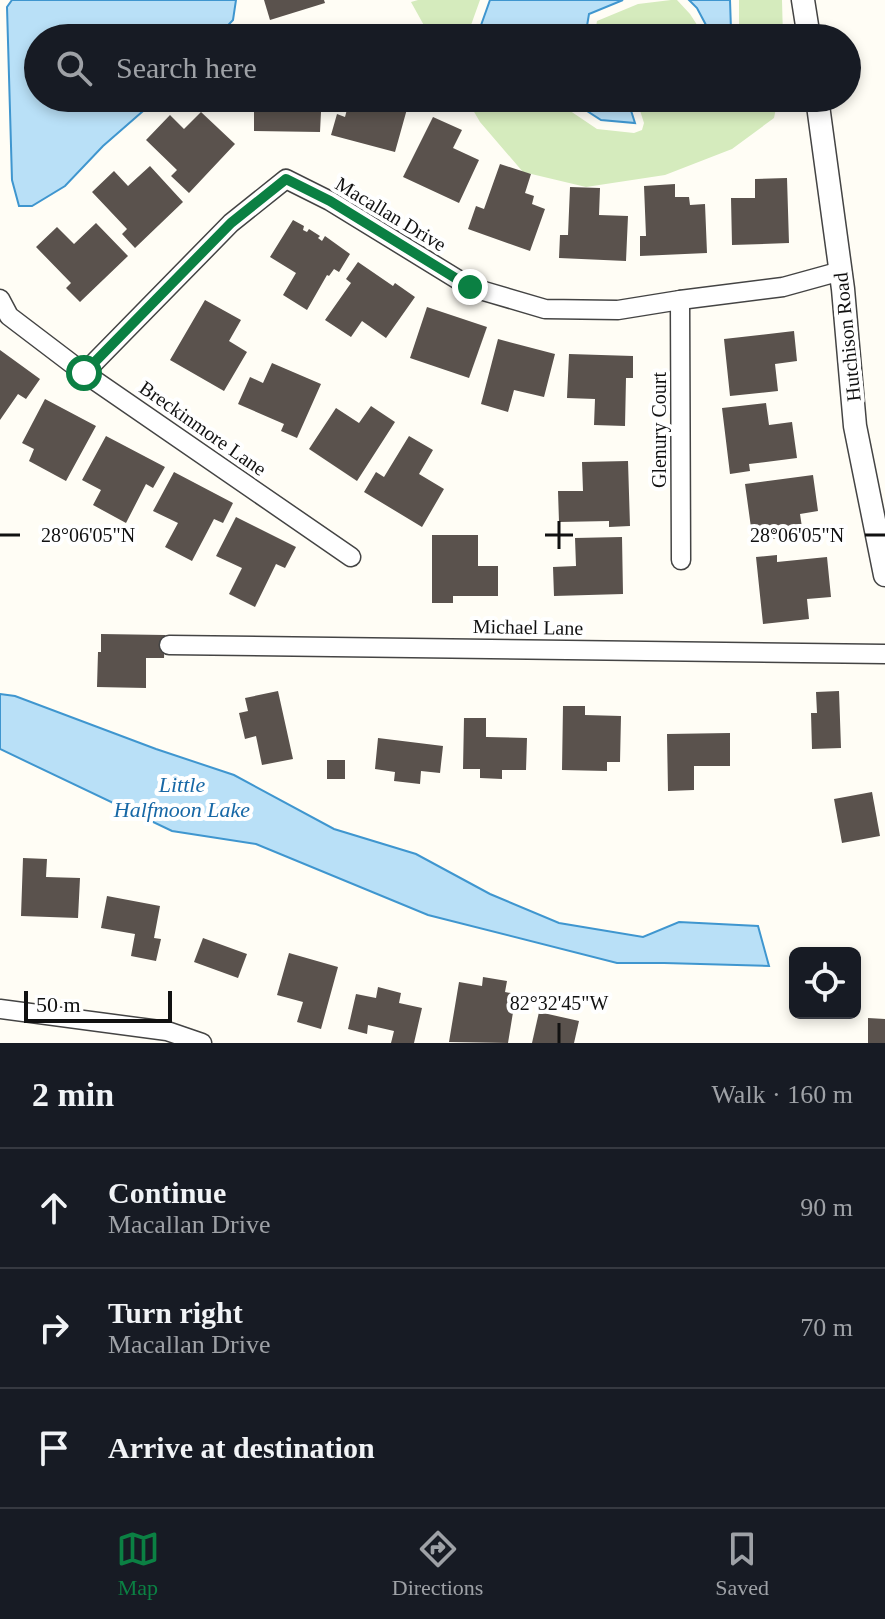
<!DOCTYPE html>
<meta charset="utf-8">
<style>
body{margin:0;font-family:Georgia,serif;background:#20242c;color:#f1f3f6}
.controls{position:absolute;right:24px;bottom:24px;display:grid;overflow:hidden;border-radius:12px;box-shadow:0 4px 12px #0003}
.controls button{width:72px;height:72px;display:grid;place-items:center;padding:0;border:0;border-bottom:2px solid #363941;background:#171b24;color:#f1f3f6;font:40px sans-serif}
.scale{position:absolute;left:24px;bottom:20px;width:148px;box-sizing:border-box;padding-left:8px;border:4px solid #111;border-top:0;font-size:22px;line-height:28px;white-space:nowrap;color:#111;-webkit-text-stroke:6px #fff;paint-order:stroke}
.stop{position:absolute;width:24px;height:24px;margin:-18px;border:6px solid #0b8043;border-radius:50%;background:#fff}
.stop.end{background:#0b8043;border-color:#fff;box-shadow:0 2px 8px #0008}
.list{margin:0;padding:0;list-style:none}
h2{display:flex;justify-content:space-between;align-items:center;height:104px;margin:0;padding:0 32px;font-size:34px}
h2 small{font-size:26px;font-weight:400;color:#9ea1a6}
.list li{display:grid;grid-template-columns:52px 1fr auto;gap:24px;align-items:center;box-sizing:border-box;height:120px;padding:0 32px;border-top:2px solid #363941}
.list b{display:block;font-size:30px;white-space:nowrap}
.list p{margin:0;font-size:26px;white-space:nowrap;color:#9ea1a6}
.list em{font-size:26px;font-style:normal;color:#9ea1a6}
.icon{flex:none;width:44px;height:44px;fill:none;stroke:currentColor;stroke-width:2;stroke-linecap:round;stroke-linejoin:round}
.map{position:relative;flex:none;width:885px;height:1043px;overflow:hidden}
.search{position:absolute;background:#171b24;box-shadow:0 4px 12px #0003;left:24px;right:24px;top:24px;height:88px;display:flex;align-items:center;gap:20px;box-sizing:border-box;padding:0 28px;border-radius:44px;color:#9ea1a6;font-size:30px}
.sheet{height:464px;background:#171b24}
nav{display:flex;justify-content:space-around;align-items:center;box-sizing:border-box;height:112px;border-top:2px solid #363941;background:#171b24;font-size:22px;color:#9ea1a6}
nav a{display:grid;justify-items:center;gap:4px}
nav .on{color:#0b8043}
.map>svg:first-child{display:block}
.green{fill:#d5ebbd}
.water{fill:#b9e0f7;stroke:#3f96cf;stroke-width:2}
.building{fill:#5a524d}
.lines{fill:none;stroke-linecap:round;stroke-linejoin:round}
.minor-casing{stroke:#444;stroke-width:21}
.tertiary-casing{stroke:#444;stroke-width:25}
.minor{stroke:#fff;stroke-width:18}
.tertiary{stroke:#fff;stroke-width:22}
.route{stroke:#0b8043;stroke-width:10}
.ticks{fill:none;stroke:#111;stroke-width:3}
.labels{text-anchor:middle;stroke-width:8;stroke-linejoin:round;paint-order:stroke}
.street-label{font-size:20px;fill:#111;stroke:#fff}
.water-label{font-size:22px;font-style:italic;fill:#1768a6;stroke:#fff}
.ticks-label{font-size:20px;text-anchor:middle;fill:#111;stroke:#fff;stroke-width:8;stroke-linejoin:round;paint-order:stroke}
</style>
<div class="map">
<svg width="885" height="1043" viewBox="0 0 885 1043">
<rect width="100%" height="100%" fill="#fffdf5"/>
<!-- green -->
<g class="green">
<polygon points="418,0 480,0 471,25 472,38 431,38 411,2"/>
<polygon points="671,0 677,0 690,14 703,34 720,38 594,38 597,21 638,4"/>
<polygon points="739,0 782,0 783,38 736,38 739,33"/>
<polygon points="466,98 551,98 597,129 634,133 642,130 644,123 636,98 778,98 774,118 732,149 665,175 586,187 523,172 480,122"/>
</g>
<!-- water -->
<g class="water">
<polygon points="12,0 236,0 233,20 216,38 38,38 38,98 158,98 103,146 65,186 32,206 19,206 12,180 7,7"/>
<polygon points="490,0 623,0 589,14 585,38 481,38 480,28"/>
<polygon points="689,0 730,0 731,30 706,25 697,8"/>
<polygon points="567,98 627,98 635,123 601,120"/>
<polygon points="0,694 15,696 156,749 234,775 334,829 416,854 490,894 559,923 643,937 679,922 758,926 769,966 664,963 617,963 428,915 256,844 172,831 0,749"/>
</g>
<!-- building -->
<g class="building">
<polygon points="264,0 324,0 325,3 270,20"/>
<polygon points="254,98 315,98 314,111 321,112 320,132 254,131"/>
<polygon points="350,98 381,98 380,102 407,109 395,152 331,135 337,114 345,117"/>
<polygon points="201,112 235,144 189,193 171,176 177,170 146,140 170,115 184,129"/>
<polygon points="433,117 462,130 453,148 479,160 459,203 403,177"/>
<polygon points="500,164 531,174 525,193 534,196 532,204 545,209 530,251 468,229 476,206 484,209"/>
<polygon points="150,166 183,202 135,248 122,234 127,229 92,192 114,171 128,186"/>
<polygon points="787,178 789,243 732,245 731,198 755,198 755,179"/>
<polygon points="675,184 675,197 689,197 690,205 705,204 707,253 640,256 640,236 646,236 644,186"/>
<polygon points="570,187 600,188 599,215 628,216 626,261 559,258 560,235 568,235"/>
<polygon points="293,220 304,226 303,230 307,232 309,229 320,236 318,238 322,241 325,236 350,254 339,272 334,269 329,276 327,275 307,310 283,295 296,273 270,257"/>
<polygon points="96,223 128,256 80,302 66,288 71,283 36,247 57,227 74,244"/>
<polygon points="358,262 393,286 395,283 415,297 386,338 362,321 351,337 325,320 351,283 346,279"/>
<polygon points="205,300 241,320 229,341 247,352 224,391 170,360"/>
<polygon points="427,307 487,327 469,378 410,358"/>
<polygon points="794,331 797,361 775,364 778,391 730,396 724,339"/>
<polygon points="498,339 555,354 544,397 514,390 508,412 481,404"/>
<polygon points="0,350 40,379 26,399 18,394 0,420"/>
<polygon points="569,354 633,356 633,378 626,378 625,426 594,425 595,399 567,398"/>
<polygon points="272,363 321,384 297,438 281,431 284,424 238,404 250,377 263,383"/>
<polygon points="45,399 96,426 66,481 29,461 34,449 22,443"/>
<polygon points="766,403 769,425 792,422 797,458 749,464 750,471 730,474 722,408"/>
<polygon points="371,406 395,422 357,481 309,449 336,408 359,423"/>
<polygon points="106,436 165,467 153,488 146,484 126,523 93,505 101,490 82,480"/>
<polygon points="409,436 433,450 419,474 444,489 422,527 364,492 376,472 384,477"/>
<polygon points="628,461 630,526 609,527 609,521 559,522 558,491 583,491 582,462"/>
<polygon points="174,472 233,503 223,523 214,519 192,561 165,547 178,523 153,511"/>
<polygon points="813,475 818,511 800,514 803,534 753,542 745,484"/>
<polygon points="236,517 296,547 285,568 276,564 255,607 229,594 242,568 216,556"/>
<polygon points="432,535 478,535 478,566 498,566 498,596 453,596 453,603 432,603"/>
<polygon points="622,537 623,594 554,596 553,567 576,566 575,538"/>
<polygon points="777,555 777,562 827,557 831,597 807,599 809,619 763,624 756,557"/>
<polygon points="101,634 165,635 164,658 146,658 146,688 97,687 98,652 101,652"/>
<polygon points="278,691 293,759 262,765 256,736 245,739 239,713 248,711 245,698"/>
<polygon points="839,691 841,748 812,749 811,713 817,713 816,692"/>
<polygon points="563,706 585,706 585,715 621,716 620,762 607,762 607,771 562,770"/>
<polygon points="464,718 486,718 486,737 527,738 526,770 502,770 502,779 480,778 480,769 463,769"/>
<polygon points="730,733 730,766 694,766 694,790 668,791 667,734"/>
<polygon points="378,738 443,746 440,773 421,771 420,784 394,781 395,772 375,769"/>
<rect x="327" y="760" width="18" height="19"/>
<polygon points="872,792 880,836 842,843 834,799"/>
<polygon points="23,858 47,859 46,877 80,878 78,918 21,916"/>
<polygon points="107,896 160,906 154,938 161,939 156,961 131,956 135,934 101,928"/>
<polygon points="203,938 247,954 238,978 194,962"/>
<polygon points="289,953 338,967 321,1029 297,1022 303,1002 277,995"/>
<polygon points="483,977 507,981 505,992 516,994 508,1043 449,1042 459,982 482,986"/>
<polygon points="378,987 401,993 399,1003 422,1008 414,1043 391,1043 394,1031 368,1025 367,1034 348,1029 356,994 376,998"/>
<polygon points="539,1012 579,1021 574,1043 532,1043"/>
<polygon points="868,1018 885,1019 885,1043 868,1043"/>
</g>
<g class="lines">
<!-- minor casing -->
<g class="minor-casing">
<g id="minor">
<polyline points="0,299 9,316 84,373 351,557"/>
<polyline points="680,300 681,560"/>
<polyline points="84,373 231,223 286,179 330,201 470,287 545,309 618,310 680,300 783,287 841,271"/>
<polyline points="169,645 885,654"/>
<polyline points="0,1009 167,1031 202,1043"/>
</g>
</g>
<!-- tertiary casing -->
<g class="tertiary-casing">
<g id="tertiary">
<polyline points="803,0 809,38"/>
<polyline points="817,98 843,289 855,426 885,575"/>
</g>
</g>
<!-- minor -->
<use href="#minor" class="minor"/>
<!-- tertiary -->
<use href="#tertiary" class="tertiary"/>
</g>
<g class="lines">
<!-- route -->
<polyline class="route" points="84,373 231,223 286,179 330,201 470,287"/>
</g>
<!-- ticks -->
<path class="ticks" d="M 559,521 L 559,549M 0,535 L 20,535M 545,535 L 573,535M 865,535 L 885,535M 559,1023 L 559,1043"/>
<g class="labels">
<!-- street labels -->
<g class="street-label">
<text transform="translate(391 214) rotate(31)" y="7">Macallan Drive</text>
<text transform="translate(847 337) rotate(-96)" y="7">Hutchison Road</text>
<text transform="translate(203 428) rotate(35)" y="7">Breckinmore Lane</text>
<text transform="translate(659 430) rotate(-90)" y="7">Glenury Court</text>
<text transform="translate(528 627) rotate(1)" y="7">Michael Lane</text>
</g>
<!-- water labels -->
<g class="water-label">
<text x="182" y="792">Little<tspan x="182" dy="25">Halfmoon Lake</tspan></text>
</g>
</g>
<g class="ticks-label">
<text x="88" y="542">28°06'05"N</text>
<text x="797" y="542">28°06'05"N</text>
<text x="559" y="1010">82°32'45"W</text>
</g>
</svg>
<div class="controls">
<button><svg class="icon" aria-label="locate" viewBox="0 0 24 24"><circle cx="12" cy="12" r="6"/><path d="M12 2v4M12 18v4M2 12h4M18 12h4"/></svg></button>
</div>
<div class="scale">50 m</div>
<div class="stop" style="left:84px;top:373px"></div>
<div class="stop end" style="left:470px;top:287px"></div>
<div class="search"><svg class="icon" aria-label="search" viewBox="0 0 24 24"><circle cx="10" cy="10" r="6"/><path d="M15 15l6 6"/></svg>Search here</div>
</div>
<section class="sheet">
<h2>2 min<small>Walk · 160 m</small></h2>
<ul class="list">
<li><svg class="icon" aria-label="ahead" viewBox="0 0 24 24"><path d="M12 20V5M6 11l6-6 6 6"/></svg><div><b>Continue</b><p>Macallan Drive</p></div><em>90 m</em></li>
<li><svg class="icon" aria-label="right" viewBox="0 0 24 24"><path d="M7 20v-9h11M14 6l5 5-5 5"/></svg><div><b>Turn right</b><p>Macallan Drive</p></div><em>70 m</em></li>
<li><svg class="icon" aria-label="arrive" viewBox="0 0 24 24"><path d="M6 21V4h12l-3 4 3 4H6"/></svg><div><b>Arrive at destination</b></div></li>
</ul>
</section>
<nav>
<a class="on"><svg class="icon" aria-label="map" viewBox="0 0 24 24"><path d="M3 6l6-2 6 2 6-2v14l-6 2-6-2-6 2zM9 4v14M15 6v14"/></svg>Map</a>
<a><svg class="icon" aria-label="directions" viewBox="0 0 24 24"><path d="M12 3l9 9-9 9-9-9zM9 14v-3h6M13 9l2 2-2 2"/></svg>Directions</a>
<a><svg class="icon" aria-label="saved" viewBox="0 0 24 24"><path d="M7 4h10v16l-5-4-5 4z"/></svg>Saved</a>
</nav>
